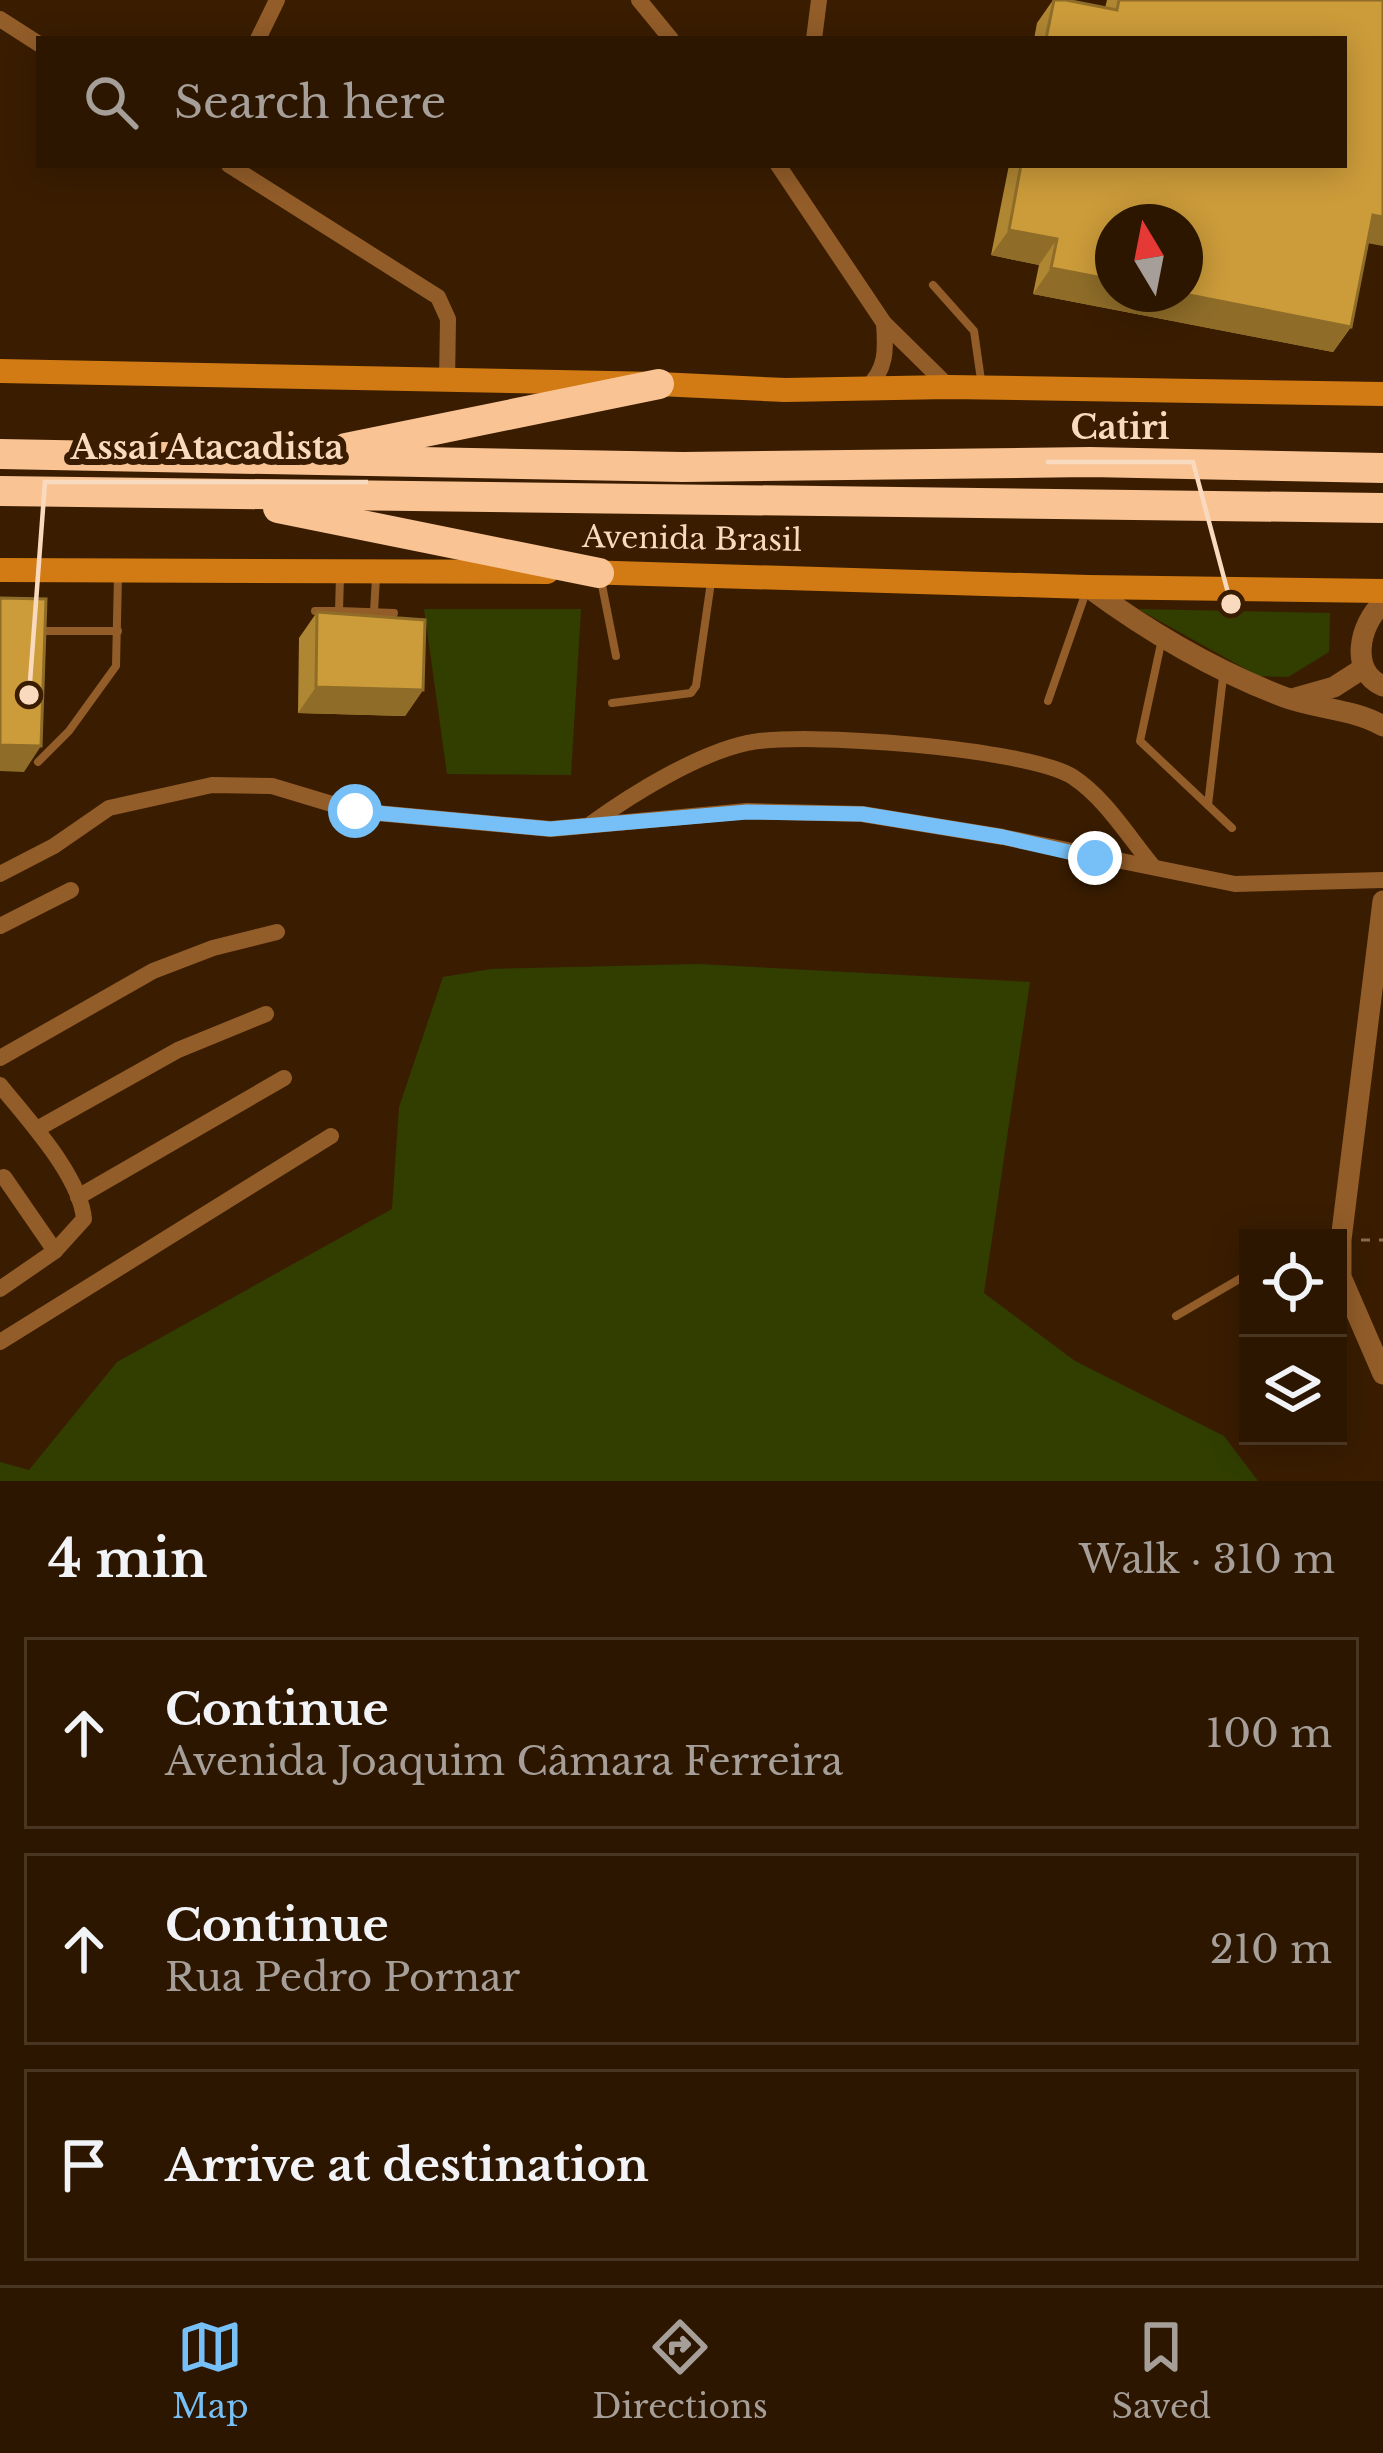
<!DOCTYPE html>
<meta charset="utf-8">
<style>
body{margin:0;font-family:"Libre Baskerville",serif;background:#38230f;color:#f1f3f6}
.controls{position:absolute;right:36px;bottom:36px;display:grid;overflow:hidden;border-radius:0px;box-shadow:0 6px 30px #0003}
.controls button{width:108px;height:108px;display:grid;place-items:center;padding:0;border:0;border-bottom:3px solid #483522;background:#2c1600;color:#f1f3f6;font:60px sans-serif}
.compass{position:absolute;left:1095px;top:204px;width:108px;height:108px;border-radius:50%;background:#2c1600;box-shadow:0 6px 30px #0003;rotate:350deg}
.stop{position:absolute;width:36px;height:36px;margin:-27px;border:9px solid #76c0f7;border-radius:50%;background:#fff}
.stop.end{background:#76c0f7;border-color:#fff;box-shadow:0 3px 12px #0008}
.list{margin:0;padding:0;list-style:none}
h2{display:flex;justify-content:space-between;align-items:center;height:156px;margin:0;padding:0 48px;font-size:51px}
h2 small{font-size:39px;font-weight:400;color:#a69f99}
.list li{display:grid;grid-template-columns:78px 1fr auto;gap:36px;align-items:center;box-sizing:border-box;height:192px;margin:0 24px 24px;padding:0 24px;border:3px solid #483522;border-radius:0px}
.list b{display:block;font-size:45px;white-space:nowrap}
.list p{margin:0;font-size:39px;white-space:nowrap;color:#a69f99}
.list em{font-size:39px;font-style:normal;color:#a69f99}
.icon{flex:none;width:66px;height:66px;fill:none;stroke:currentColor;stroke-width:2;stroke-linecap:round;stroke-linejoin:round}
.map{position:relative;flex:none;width:1383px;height:1481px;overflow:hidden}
.search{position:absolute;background:#2c1600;box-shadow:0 6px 30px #0003;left:36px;right:36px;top:36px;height:132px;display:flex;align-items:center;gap:30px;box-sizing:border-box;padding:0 42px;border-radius:0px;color:#a69f99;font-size:45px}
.sheet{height:804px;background:#2c1600}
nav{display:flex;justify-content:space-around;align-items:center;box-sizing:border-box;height:168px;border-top:3px solid #483522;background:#2c1600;font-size:33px;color:#a69f99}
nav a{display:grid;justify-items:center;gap:6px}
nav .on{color:#76c0f7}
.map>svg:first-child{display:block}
.green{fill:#313e00}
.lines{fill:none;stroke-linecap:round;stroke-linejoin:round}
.path{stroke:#8b6c50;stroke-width:3;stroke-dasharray:9 9;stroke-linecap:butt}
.service{stroke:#935d29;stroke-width:8}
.minor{stroke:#935d29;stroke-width:16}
.tertiary{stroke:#935d29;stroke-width:21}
.secondary{stroke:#d27b14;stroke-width:24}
.motorway{stroke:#f9c394;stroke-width:30}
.wall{fill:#af8632}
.shaded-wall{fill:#8f6d29}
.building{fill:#cc9c3a;stroke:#8f6d29;stroke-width:3}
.route{stroke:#76c0f7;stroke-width:15}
.labels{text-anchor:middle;stroke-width:12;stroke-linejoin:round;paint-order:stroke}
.street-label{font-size:30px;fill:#fadabe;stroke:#3a1d00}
.leader{fill:none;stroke:#fadabe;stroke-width:4.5}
.callout-dot{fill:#fadabe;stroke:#3a1d00;stroke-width:4.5}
.callout-label{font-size:33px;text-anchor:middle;font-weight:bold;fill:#fadabe;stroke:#3a1d00;stroke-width:12;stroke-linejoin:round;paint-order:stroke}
</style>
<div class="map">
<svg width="1383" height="1481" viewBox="0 0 1383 1481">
<rect width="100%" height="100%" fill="#3a1d00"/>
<!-- green -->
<g class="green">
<polygon points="424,609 581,609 571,775 447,774"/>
<polygon points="1138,609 1330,613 1329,652 1288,677 1258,676"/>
<polygon points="699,964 1030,982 984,1293 1075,1361 1224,1436 1258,1481 0,1481 0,1462 29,1470 117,1362 392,1209 399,1107 443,977 491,969"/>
</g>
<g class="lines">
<!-- path -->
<polyline class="path" points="1361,1240 1383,1240"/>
<!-- service -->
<g class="service">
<polyline points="933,285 974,331 981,380"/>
<polyline points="601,580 616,656"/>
<polyline points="315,611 339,611 340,576"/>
<polyline points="339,611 394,613"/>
<polyline points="374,612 376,577"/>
<polyline points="45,631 118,631"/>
<polyline points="1162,639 1140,741 1232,828"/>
<polyline points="1048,701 1087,589"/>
<polyline points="612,703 691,693 696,686 711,582"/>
<polyline points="38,762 69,731 116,666 118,575"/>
<polyline points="1208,805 1223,677"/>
<polyline points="1176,1316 1248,1274"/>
</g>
<!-- minor -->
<g class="minor">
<polyline points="639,0 671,39"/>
<polyline points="0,19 39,44"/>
<polyline points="258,39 277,0"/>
<polyline points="814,39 819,0"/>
<polyline points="229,165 438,297 448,319 447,382"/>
<polyline points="778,165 884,323 949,387"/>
<path d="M 866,388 C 887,370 886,349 884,323"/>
<path d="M 592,823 C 634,793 697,754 747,743 C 800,731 1028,748 1073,777 C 1105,798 1128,836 1152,865"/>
<polyline points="0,874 54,846 109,808 212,785 272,786 355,811 551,829 747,811 862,814 1003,837 1235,884 1383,880"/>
<polyline points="0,926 71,890"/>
<polyline points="0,1058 153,971 213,948 277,932"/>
<path d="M 0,1085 C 27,1119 80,1175 84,1219 L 55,1251 L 0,1289"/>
<polyline points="37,1129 178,1050 266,1014"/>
<polyline points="4,1177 55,1251"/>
<polyline points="78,1197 284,1078"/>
<polyline points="0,1342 331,1136"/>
</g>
<!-- tertiary -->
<g class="tertiary">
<path d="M 1088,587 C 1149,632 1213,670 1284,697 C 1316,709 1354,709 1383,726"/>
<path d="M 1383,603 C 1359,624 1349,672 1383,686"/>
<polyline points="1295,698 1334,687 1362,669"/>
<polyline points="1383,901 1341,1240 1341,1277 1383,1374"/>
</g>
<!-- secondary -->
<g class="secondary">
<polyline points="0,371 659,384 785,390 949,387 1383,394"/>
<polyline points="0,570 547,572"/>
<polyline points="582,572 1088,587 1383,591"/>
</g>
<!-- motorway -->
<g class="motorway">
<polyline points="346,448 659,384"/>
<polyline points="0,454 683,467 1090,462 1383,468"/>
<polyline points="0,491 1383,508"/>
<polyline points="278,508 599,573"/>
</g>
</g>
<!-- wall -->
<g class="wall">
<polygon points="1053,0 1066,0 1105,8 1107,0 1383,0 1368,243 1351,327 1333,352 1033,294 1039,265 991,255 1009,165 1344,165 1344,39 1034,39 1037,23"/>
<polygon points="317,612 423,690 405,716 298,713 299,638"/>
</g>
<!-- shaded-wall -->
<g class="shaded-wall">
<polygon points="1373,215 1383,217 1383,246 1356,241"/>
<polygon points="1009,230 1057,239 1039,265 991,255"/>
<polygon points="1051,268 1113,280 1113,294 1184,294 1351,327 1333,352 1033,294"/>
<polygon points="316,687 423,690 405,716 298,713"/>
<polygon points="0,745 41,746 24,772 0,771"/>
</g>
<!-- building -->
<g class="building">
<polygon points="1054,0 1066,0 1117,10 1119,0 1383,0 1383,217 1373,215 1351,327 1184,294 1185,222 1113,222 1113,280 1051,268 1057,239 1009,230 1021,165 1344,165 1344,39 1046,39"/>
<polygon points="0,598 46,599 41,746 0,745"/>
<polygon points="317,612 425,620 423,690 316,687"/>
</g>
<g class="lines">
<!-- route -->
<polyline class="route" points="355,811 550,829 747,812 862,814 1003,837 1095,858"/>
</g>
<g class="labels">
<!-- street labels -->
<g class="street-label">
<text transform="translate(692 539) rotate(1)" y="10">Avenida Brasil</text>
</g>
</g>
<!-- callouts -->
<path class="leader" d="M1231 604L1193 462H1046M29 695L45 482H368"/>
<g class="callout-dot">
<circle cx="1231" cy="604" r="12"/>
<circle cx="29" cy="695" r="12"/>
</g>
<g class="callout-label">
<text x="1120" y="439">Catiri</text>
<text x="207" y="459">Assaí Atacadista</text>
</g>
</svg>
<div class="controls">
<button><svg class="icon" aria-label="locate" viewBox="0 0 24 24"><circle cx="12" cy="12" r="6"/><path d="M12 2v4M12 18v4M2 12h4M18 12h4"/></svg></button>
<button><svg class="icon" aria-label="layers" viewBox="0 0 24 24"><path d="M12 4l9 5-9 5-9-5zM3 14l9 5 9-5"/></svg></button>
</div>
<svg class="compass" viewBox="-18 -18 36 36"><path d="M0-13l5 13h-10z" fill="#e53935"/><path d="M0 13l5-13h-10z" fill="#a69f99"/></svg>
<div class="stop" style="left:355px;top:811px"></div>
<div class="stop end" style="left:1095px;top:858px"></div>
<div class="search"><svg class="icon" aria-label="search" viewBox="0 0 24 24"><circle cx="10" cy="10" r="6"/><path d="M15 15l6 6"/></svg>Search here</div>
</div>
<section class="sheet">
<h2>4 min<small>Walk · 310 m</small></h2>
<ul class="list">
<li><svg class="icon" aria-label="ahead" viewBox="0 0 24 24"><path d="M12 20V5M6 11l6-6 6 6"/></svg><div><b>Continue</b><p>Avenida Joaquim Câmara Ferreira</p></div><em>100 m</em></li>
<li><svg class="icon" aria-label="ahead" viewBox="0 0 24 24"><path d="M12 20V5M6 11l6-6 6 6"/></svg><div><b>Continue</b><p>Rua Pedro Pornar</p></div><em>210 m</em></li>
<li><svg class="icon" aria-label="arrive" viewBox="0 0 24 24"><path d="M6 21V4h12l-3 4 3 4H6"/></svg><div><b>Arrive at destination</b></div></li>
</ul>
</section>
<nav>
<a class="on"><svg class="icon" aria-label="map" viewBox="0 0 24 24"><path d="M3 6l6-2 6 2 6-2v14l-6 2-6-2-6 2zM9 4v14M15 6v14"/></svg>Map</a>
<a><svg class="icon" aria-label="directions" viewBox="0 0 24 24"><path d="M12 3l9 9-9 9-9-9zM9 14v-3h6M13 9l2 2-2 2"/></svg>Directions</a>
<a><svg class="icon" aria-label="saved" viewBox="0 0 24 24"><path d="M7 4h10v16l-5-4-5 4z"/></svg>Saved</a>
</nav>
